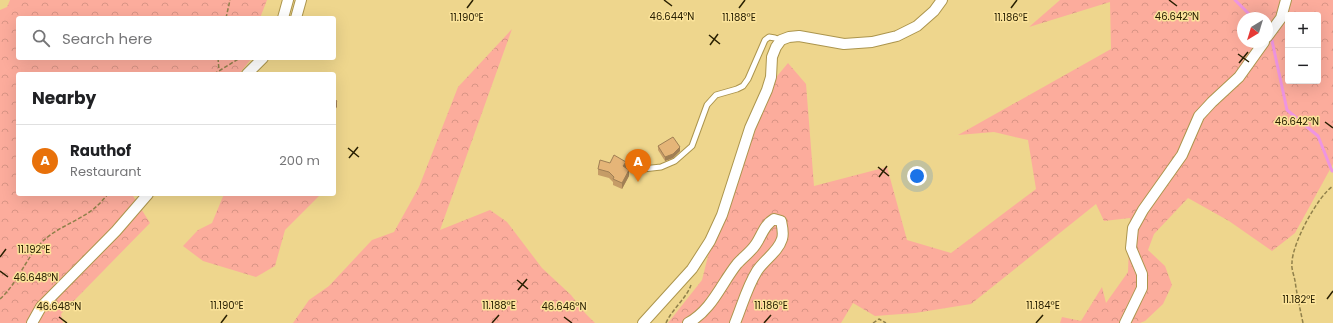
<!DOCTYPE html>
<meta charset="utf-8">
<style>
body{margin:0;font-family:Poppins,sans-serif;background:#f2f2f2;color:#202124}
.controls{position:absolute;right:12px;top:12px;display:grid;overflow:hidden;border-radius:4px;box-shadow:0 4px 16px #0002}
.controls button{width:36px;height:36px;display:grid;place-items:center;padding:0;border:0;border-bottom:1px solid #e0e0e0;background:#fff;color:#202124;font:20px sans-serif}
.compass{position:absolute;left:1237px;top:12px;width:36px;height:36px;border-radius:50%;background:#fff;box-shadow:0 4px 16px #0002;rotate:218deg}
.you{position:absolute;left:917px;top:176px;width:14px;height:14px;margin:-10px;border:3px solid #fff;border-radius:50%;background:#1a73e8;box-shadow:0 0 0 6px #1a73e833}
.badge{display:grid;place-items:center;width:26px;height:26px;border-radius:50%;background:#4d5fd4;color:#fff;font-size:13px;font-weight:700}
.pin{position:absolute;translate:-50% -33px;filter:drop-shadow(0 1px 2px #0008)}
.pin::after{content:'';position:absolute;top:21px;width:14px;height:12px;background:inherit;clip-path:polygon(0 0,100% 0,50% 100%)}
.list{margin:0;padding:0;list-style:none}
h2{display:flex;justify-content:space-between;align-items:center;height:52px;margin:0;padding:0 16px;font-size:17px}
h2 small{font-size:13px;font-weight:400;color:#757577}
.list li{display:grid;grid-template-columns:26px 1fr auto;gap:12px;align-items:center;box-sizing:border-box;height:72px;padding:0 16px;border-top:1px solid #e0e0e0}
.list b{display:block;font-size:15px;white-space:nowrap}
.list p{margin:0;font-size:13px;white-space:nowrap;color:#757577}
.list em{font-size:13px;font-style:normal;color:#757577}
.icon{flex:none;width:22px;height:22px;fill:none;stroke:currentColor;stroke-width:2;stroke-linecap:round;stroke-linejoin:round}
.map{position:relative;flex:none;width:1333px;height:323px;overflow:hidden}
.search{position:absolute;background:#fff;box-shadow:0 4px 16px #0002;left:16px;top:16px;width:320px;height:44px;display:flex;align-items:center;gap:10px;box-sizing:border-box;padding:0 14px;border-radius:4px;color:#757577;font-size:15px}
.panel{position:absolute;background:#fff;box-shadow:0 4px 16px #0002;left:16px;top:72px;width:320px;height:124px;border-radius:4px}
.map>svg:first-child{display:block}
.forest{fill:url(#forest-crowns);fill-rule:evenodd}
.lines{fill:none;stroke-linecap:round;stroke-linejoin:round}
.stream{stroke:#ee95e1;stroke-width:3}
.lane-casing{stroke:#ac954d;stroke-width:7}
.street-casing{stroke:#ac954d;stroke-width:12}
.path{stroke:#90804b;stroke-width:1.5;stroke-dasharray:4 2;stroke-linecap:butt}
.lane{stroke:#fff;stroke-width:5}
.street{stroke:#fff;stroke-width:10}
.wall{fill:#c59c67}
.shaded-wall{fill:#a07f54}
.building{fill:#e5b578;stroke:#a07f54}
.ticks{fill:none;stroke:#292002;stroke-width:1.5}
.ticks-label{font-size:10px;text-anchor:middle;fill:#292002;stroke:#fbe39a;stroke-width:3;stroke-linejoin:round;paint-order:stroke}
</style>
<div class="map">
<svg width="1333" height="323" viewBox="0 0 1333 323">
<defs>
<pattern id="forest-crowns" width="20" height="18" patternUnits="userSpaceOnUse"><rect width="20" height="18" fill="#fcac9c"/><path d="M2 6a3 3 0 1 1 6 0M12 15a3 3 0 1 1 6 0" fill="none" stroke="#d89485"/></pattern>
</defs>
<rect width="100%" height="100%" fill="#eed68d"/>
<!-- forest -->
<g class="forest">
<polygon points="10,0 267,0 260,18 18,18 18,58 252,58 239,74 18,74 18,194 135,194 133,196 150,223 61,314 63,323 0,323 0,10 7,7"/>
<path d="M 1060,0 L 1333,0 L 1333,164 L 1295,233 L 1272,251 L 1229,221 L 1188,198 L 1154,234 L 1148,250 L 1165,266 L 1172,285 L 1163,304 L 1145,321 L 1140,323 L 1060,323 L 1062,317 L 1081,321 L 1102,287 L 1106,303 L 1128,272 L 1130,218 L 1104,221 L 1096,204 L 971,304 L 915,313 L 875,316 L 853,303 L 841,323 L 668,323 L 702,280 L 714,232 L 773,81 L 788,63 L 806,84 L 814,186 L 887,167 L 907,240 L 951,253 L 1036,189 L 1028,140 L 994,132 L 958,135 L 1111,49 L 1110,2 L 1029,27 ZM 1288,15 L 1318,15 L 1318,81 L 1288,81 ZM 1243,18 L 1267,18 L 1267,42 L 1243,42 Z"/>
<polygon points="512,29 440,230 490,210 507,222 542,268 571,295 585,313 595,323 293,323 309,300 329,286 372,240 394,232 419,187 458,87"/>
<polygon points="224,194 321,194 285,230 275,266 256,277 203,261 183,246 198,230 212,223"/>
</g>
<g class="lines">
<!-- stream -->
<g class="stream">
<polyline points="1235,0 1253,18"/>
<polyline points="1271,36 1287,110 1318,136 1332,171"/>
</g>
<!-- lane casing -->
<g class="lane-casing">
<polyline id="lane" points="643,169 661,167 675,161 692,146 707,105 716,95 737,89 743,86 748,79 765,40 769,37 775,38 781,40"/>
</g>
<!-- street casing -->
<g class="street-casing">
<g id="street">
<polyline points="283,18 288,0"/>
<polyline points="296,18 301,0"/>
<polyline points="1267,37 1281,18 1286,0"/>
<polyline points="247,74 263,58"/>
<polyline points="32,323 41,307 116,231 148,194"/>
<polyline points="643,323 692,269 710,241 722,215 750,128 767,90 771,77 772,57 776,47 781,40 789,37 799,36 844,44 872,42 897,36 917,26 934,11 942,0"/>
<path d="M 688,323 C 712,310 721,284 737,264 C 743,257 751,252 756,244 C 762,235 764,225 774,219 L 781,221 C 782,226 784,233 782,239 C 778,252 764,260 757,271 C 747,287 742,306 735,323"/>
<polyline points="1125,323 1142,288 1142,274 1131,248 1133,228 1143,210 1182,155 1199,116 1212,102 1239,77 1264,42"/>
</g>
</g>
<!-- path -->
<g class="path">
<polyline points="226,18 230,0"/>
<polyline points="218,58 219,70"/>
<polyline points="214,74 240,58"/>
<path d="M 0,299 C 18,283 25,259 42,242 C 55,229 73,223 88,213 C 96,208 102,201 108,194"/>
<path d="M 666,323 C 672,309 686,299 691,285"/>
<polyline points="873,323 879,319 886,323"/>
<path d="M 1303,323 C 1300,309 1297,295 1295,281 C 1294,275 1291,268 1292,263 C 1292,244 1317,197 1333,186"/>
</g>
<!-- lane -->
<use href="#lane" class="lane"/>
<!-- street -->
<use href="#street" class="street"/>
</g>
<!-- wall -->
<g class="wall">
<polygon points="658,146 680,151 673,158 665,161 658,150"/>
<polygon points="610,163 625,168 629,176 622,189 613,185 613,182 609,178 598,175 598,169"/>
</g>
<!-- shaded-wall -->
<g class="shaded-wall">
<polygon points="337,101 337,107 334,111 334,105"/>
<polygon points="680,147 680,151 673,158 665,161 665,157"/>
<polygon points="626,162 626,168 623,172 623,166"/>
<polygon points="629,170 629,176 622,189 622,183"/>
</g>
<!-- building -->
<g class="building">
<polygon points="334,99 337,101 334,105"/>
<polygon points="673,137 680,147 673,154 665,157 658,146"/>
<polygon points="614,155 626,162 623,166 629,170 622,183 613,179 614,177 609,172 598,169 600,160 610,163"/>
</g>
<!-- ticks -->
<path class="ticks" d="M 664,0 L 672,6M 1169,0 L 1177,6M 467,8 L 473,0M 739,8 L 745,0M 1011,8 L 1017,0M 709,35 L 720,44M 710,45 L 718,34M 1238,54 L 1249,62M 1239,63 L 1248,52M 1325,122 L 1333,128M 348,148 L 359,157M 349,158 L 358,147M 878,167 L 889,176M 879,177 L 887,166M 0,257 L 6,249M 0,271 L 8,277M 517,280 L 528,289M 518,290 L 527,279M 1327,299 L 1333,291M 59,317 L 67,323M 564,317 L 572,323M 221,323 L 227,315M 492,323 L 499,315M 764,323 L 771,315M 1036,323 L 1043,315"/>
<g class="ticks-label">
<text x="672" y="20">46.644°N</text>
<text x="1177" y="20">46.642°N</text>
<text x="467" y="21">11.190°E</text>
<text x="739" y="21">11.188°E</text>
<text x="1011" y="21">11.186°E</text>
<text x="1297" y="125">46.642°N</text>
<text x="34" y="253">11.192°E</text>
<text x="36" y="281">46.648°N</text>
<text x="1299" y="303">11.182°E</text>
<text x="227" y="309">11.190°E</text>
<text x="499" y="309">11.188°E</text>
<text x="771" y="309">11.186°E</text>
<text x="1043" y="309">11.184°E</text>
<text x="59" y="310">46.648°N</text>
<text x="564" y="310">46.646°N</text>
</g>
</svg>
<div class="controls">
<button>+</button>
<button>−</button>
</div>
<svg class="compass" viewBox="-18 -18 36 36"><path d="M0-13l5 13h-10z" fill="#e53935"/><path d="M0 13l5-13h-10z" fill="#757577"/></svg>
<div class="you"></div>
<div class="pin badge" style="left:638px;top:182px;background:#e8710a">A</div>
<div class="search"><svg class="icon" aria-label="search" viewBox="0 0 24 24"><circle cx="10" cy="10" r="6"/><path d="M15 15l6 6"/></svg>Search here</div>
<section class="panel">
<h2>Nearby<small></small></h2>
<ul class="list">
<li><span class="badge" style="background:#e8710a">A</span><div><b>Rauthof</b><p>Restaurant</p></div><em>200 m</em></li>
</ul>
</section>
</div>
